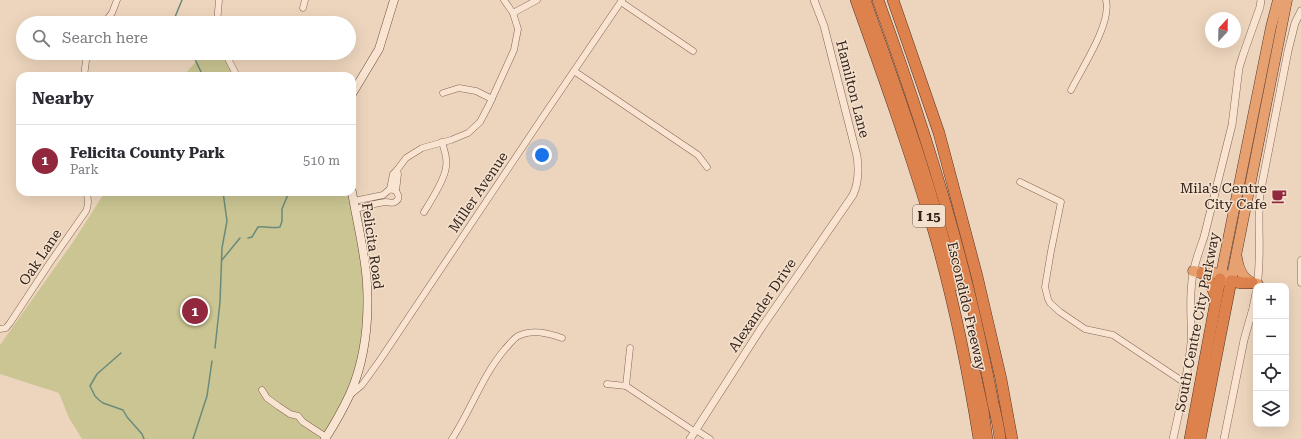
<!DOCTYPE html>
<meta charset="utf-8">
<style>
body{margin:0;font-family:"Roboto Serif",serif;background:#f7f7f7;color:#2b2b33}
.controls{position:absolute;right:12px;bottom:12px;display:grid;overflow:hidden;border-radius:8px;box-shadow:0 4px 16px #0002}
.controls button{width:36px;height:36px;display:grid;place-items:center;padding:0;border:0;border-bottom:1px solid #e1e1e2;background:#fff;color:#2b2b33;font:20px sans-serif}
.compass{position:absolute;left:1205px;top:12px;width:36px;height:36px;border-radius:50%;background:#fff;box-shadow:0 4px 16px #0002;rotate:22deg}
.you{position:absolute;left:542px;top:155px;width:14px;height:14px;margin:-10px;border:3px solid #fff;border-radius:50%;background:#1a73e8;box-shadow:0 0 0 6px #1a73e833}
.badge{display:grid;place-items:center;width:26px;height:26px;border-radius:50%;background:#92283e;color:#fff;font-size:13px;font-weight:700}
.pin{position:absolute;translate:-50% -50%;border:2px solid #fff;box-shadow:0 1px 4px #0006}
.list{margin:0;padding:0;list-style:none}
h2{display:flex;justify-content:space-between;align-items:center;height:52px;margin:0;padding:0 16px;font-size:17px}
h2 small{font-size:13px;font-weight:400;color:#7c7c81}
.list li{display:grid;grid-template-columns:26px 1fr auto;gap:12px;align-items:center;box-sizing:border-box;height:72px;padding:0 16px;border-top:1px solid #e1e1e2}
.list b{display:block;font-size:15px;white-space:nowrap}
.list p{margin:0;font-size:13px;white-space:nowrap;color:#7c7c81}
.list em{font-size:13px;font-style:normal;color:#7c7c81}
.icon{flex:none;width:22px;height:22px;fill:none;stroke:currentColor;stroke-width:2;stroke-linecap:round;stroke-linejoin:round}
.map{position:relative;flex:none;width:1301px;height:439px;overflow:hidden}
.search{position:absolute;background:#fff;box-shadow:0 4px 16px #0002;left:16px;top:16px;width:340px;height:44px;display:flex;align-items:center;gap:10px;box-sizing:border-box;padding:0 14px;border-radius:22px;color:#7c7c81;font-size:15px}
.panel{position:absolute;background:#fff;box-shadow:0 4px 16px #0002;left:16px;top:72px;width:340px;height:124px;border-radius:12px}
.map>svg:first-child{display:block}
.green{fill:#cac592}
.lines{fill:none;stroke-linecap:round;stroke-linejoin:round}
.stream{stroke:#698b7c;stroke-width:1.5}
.minor-casing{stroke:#846657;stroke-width:7}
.tertiary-casing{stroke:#846657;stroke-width:8}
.secondary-casing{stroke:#66473a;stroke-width:9}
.trunk-casing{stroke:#52352b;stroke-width:11}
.motorway-casing{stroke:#52352b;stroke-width:12}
.minor{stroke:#f8e4d0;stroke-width:6}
.tertiary{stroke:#f8e4d0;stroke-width:7}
.secondary{stroke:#f8e4d0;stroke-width:8}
.trunk{stroke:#e7a170;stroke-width:10}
.motorway{stroke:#dd814d;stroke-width:11}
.labels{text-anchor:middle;stroke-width:3;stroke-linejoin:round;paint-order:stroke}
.shield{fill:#f4e1cd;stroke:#6e5b50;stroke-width:1}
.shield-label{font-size:13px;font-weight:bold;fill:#34221b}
.street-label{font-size:14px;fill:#34221b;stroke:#f4e1cd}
.poi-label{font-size:14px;fill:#34221b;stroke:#f4e1cd;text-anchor:end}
</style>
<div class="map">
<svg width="1301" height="439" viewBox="0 0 1301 439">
<rect width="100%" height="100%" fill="#edd5bd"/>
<!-- green -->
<g class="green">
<polygon points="204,53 225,53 237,76 183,76"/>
<polygon points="105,192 352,192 367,282 358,369 325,439 82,439 69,418 59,393 0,374 0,345 73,242"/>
</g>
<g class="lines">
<!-- stream -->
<g class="stream">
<polyline points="178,23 175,17 182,0"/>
<polyline points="192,53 203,76"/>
<path d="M 248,238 L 252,237 L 258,227 C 266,226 273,229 280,227 L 282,221 L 282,209 L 289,192"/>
<polyline points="222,260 240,238"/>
<polyline points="215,348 220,302 222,248 227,221 223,192"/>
<polyline points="121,353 97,374 90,386 95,396 99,400 103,403 123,410 127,417 142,434 144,439"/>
<polyline points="193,439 207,396 212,361"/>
</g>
<!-- minor casing -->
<g class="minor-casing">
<g id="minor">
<polyline points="621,2 693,51"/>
<polyline points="303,8 305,0"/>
<polyline points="513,13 537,0"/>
<polyline points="104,23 112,13 117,0"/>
<polyline points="217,23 219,0"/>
<polyline points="225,53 237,76"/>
<polyline points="574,71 698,155 707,167"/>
<polyline points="84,76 87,53"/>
<path d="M 1071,90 C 1082,68 1112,23 1106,0"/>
<polyline points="443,93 459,88 476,91 492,99"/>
<polyline points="397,170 406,158 422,148 451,140 468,133 480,122 489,105 514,50 518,29 513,13 504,0"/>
<polyline points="1020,182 1061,202 1051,251 1045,287 1048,299 1050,303 1060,312 1085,329 1113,335 1185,383"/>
<polyline points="390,189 393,174 397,170 398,174 396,191"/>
<path d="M 354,201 L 383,195 L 390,189 L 396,191 C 399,195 400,199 395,202 C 392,204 390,202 386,202 C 376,203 365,207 355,209"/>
<path d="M 424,212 C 431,201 445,179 446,167 C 448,158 444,150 442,142"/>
<polyline points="1301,260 1301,283"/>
<path d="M 0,329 L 6,328 L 10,323 L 49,264 L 86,211 C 89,204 89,199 86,192"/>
<polyline points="607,384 626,386 695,432"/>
<polyline points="626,386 630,348"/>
<polyline points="262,390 267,398 278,406 290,414 298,416 303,422 326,437"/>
<polyline points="350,395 362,385 380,360 540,121 622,0"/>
<polyline points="696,430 710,439"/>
<path d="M 452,439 C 471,410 482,376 505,349 C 509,345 513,339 518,336 C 533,329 548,333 562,338"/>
</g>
</g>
<!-- tertiary casing -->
<g class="tertiary-casing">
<g id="tertiary">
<path d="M 1257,286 C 1262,255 1257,224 1260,194 L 1288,51 L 1295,23 L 1301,11"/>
<path d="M 690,439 L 762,327 L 853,195 C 859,182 859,170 857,156 L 824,26 L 814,0"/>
<path d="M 1173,439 C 1180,407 1188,375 1191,343 C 1192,322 1189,302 1192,281 C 1193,266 1199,252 1204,237 L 1232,125 L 1239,68 L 1243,55 L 1260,7 L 1261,0"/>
<polyline points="1224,439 1244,340 1253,308 1256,293"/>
</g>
</g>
<!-- secondary casing -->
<g class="secondary-casing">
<g id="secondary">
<polyline points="352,94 379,49 394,0"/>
<path d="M 325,439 C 334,425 343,409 350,394 C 365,360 369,319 367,283 C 365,252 357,222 352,192"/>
</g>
</g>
<!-- trunk casing -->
<g class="trunk-casing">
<g id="trunk">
<path d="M 1237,258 C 1239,271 1244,282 1258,284"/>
<polyline points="1193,271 1202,273 1209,272 1226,275"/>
<polyline points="1220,279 1271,27 1278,0"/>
<polyline points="1223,280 1231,281 1287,0"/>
</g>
</g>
<!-- motorway casing -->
<g class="motorway-casing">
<g id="motorway">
<path d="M 856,0 C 884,78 912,156 935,235 C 954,302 968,370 979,439"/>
<path d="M 865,0 C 898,94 933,188 955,285"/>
<path d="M 878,0 C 918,110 954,221 979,335 C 984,358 989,381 993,403 C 996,415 999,427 1000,439"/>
<polyline points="893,0 939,133 977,276 1001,379 1012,439"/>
<polyline points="1202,273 1207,276 1216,297"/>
<polyline points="975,374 983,410 987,439"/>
<polyline points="1190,439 1220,279"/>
<polyline points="1200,439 1231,281 1242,283 1252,283"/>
</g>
</g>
<!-- minor -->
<use href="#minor" class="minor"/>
<!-- tertiary -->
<use href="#tertiary" class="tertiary"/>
<!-- secondary -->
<use href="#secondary" class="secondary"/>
<!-- trunk -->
<use href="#trunk" class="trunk"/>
<!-- motorway -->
<use href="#motorway" class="motorway"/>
</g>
<!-- icons -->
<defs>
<g id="cafe-bare" transform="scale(1.2)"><path d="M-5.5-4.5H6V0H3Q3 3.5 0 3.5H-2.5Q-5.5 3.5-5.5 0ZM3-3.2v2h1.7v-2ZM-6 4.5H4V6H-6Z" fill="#92283e" stroke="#f4e1cd" stroke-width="2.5" paint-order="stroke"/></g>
</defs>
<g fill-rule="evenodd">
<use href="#cafe-bare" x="1279" y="196"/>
</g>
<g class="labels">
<!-- shield labels -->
<rect class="shield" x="913" y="205" width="32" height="22" rx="3"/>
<g class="shield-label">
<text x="929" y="221">I 15</text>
</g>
<!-- street labels -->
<g class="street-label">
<text transform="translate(853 89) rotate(76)" y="5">Hamilton Lane</text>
<text transform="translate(478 192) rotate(-56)" y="5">Miller Avenue</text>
<text transform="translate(373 246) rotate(82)" y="5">Felicita Road</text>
<text transform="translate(40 257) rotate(-56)" y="5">Oak Lane</text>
<text transform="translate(762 305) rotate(-56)" y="5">Alexander Drive</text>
<text transform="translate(967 306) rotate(77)" y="5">Escondido Freeway</text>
<text transform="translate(1197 322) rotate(-79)" y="5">South Centre City Parkway</text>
</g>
<!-- poi labels -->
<g class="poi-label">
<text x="1267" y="193">Mila's Centre<tspan x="1267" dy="16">City Cafe</tspan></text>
</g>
</g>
</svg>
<div class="controls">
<button>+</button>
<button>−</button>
<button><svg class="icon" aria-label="locate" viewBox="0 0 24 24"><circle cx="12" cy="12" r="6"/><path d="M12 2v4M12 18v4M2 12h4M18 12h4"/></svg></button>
<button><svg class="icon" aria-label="layers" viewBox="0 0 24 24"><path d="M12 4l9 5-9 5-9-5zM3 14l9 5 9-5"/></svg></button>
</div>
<svg class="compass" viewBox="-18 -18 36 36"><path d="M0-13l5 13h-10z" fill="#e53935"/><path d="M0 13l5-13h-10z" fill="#7c7c81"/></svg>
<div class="you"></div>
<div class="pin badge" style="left:195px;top:311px">1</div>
<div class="search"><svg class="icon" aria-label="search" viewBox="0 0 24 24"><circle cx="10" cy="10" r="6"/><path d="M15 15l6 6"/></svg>Search here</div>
<section class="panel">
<h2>Nearby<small></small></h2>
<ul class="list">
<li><span class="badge">1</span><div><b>Felicita County Park</b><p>Park</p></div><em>510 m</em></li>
</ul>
</section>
</div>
